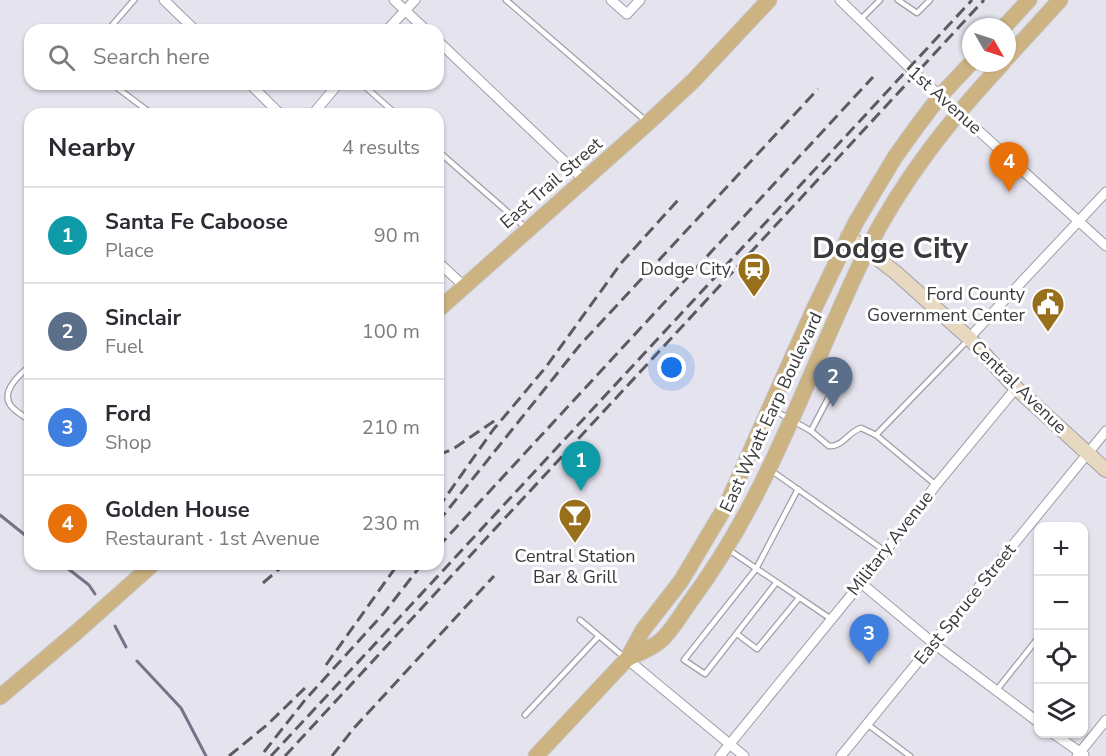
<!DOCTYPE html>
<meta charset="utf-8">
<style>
body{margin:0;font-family:"Nunito Sans",sans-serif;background:#f7f7f7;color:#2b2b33}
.controls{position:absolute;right:18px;bottom:18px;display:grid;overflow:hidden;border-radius:12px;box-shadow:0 2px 4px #0004}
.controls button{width:54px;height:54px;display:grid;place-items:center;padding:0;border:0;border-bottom:2px solid #e1e1e2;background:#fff;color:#2b2b33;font:30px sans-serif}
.compass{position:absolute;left:962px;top:18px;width:54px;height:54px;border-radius:50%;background:#fff;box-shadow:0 2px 4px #0004;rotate:129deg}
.you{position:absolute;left:672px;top:368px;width:21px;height:21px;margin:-15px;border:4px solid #fff;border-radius:50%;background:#1a73e8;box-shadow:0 0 0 9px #1a73e833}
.badge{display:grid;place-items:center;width:39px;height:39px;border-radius:50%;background:#986f1b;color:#fff;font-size:20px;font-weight:700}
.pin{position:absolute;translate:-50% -50px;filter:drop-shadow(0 2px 3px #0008)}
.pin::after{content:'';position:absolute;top:32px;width:21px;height:18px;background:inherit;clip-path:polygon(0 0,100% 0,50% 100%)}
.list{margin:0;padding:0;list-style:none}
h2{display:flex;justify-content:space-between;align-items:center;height:78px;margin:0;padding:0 24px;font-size:26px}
h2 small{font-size:20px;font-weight:400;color:#7c7c81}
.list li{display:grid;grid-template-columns:39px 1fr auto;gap:18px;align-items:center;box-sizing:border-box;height:96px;padding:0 24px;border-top:2px solid #e1e1e2}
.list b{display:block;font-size:22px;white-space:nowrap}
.list p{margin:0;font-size:20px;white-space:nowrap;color:#7c7c81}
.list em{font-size:20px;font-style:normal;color:#7c7c81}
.icon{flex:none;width:33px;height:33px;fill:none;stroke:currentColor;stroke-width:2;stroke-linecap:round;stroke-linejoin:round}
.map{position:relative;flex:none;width:1106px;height:756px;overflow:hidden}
.search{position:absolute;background:#fff;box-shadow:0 2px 4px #0004;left:24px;top:24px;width:420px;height:66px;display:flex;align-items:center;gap:15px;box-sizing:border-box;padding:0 21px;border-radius:18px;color:#7c7c81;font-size:22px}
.panel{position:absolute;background:#fff;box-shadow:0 2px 4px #0004;left:24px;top:108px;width:420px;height:462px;border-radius:18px}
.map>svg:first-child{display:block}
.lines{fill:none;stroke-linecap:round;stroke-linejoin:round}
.stream{stroke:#757388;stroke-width:3}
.lane-casing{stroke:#a09fa9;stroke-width:7}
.street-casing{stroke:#a09fa9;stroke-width:11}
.secondary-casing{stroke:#a09fa9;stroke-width:16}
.primary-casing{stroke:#c4c4c5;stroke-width:17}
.lane{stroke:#fff;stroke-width:4.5}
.street{stroke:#fff;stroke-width:9}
.secondary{stroke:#e6d9c0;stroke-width:14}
.primary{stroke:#cdb382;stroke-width:15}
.rail{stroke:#5b5a60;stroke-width:3;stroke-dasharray:12 6;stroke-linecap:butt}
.labels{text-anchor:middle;stroke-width:6;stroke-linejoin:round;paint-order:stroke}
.street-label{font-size:18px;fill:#3a3a3e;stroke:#fff}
.poi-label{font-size:18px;fill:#3a3a3e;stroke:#fff;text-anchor:end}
.town-label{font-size:30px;font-weight:bold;fill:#3a3a3e;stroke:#fff}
</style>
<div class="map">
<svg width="1106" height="756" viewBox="0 0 1106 756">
<rect width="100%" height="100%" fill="#e5e4ee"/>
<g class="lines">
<!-- stream -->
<g class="stream">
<polyline points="0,515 30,539"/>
<polyline points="62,564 89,585 95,594"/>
<polyline points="115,626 126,647"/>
<polyline points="137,661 181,708 206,756"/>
</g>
<!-- lane casing -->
<g class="lane-casing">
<g id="lane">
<polyline points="506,0 646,121"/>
<polyline points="898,0 917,13 930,0"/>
<polyline points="860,20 880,0"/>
<polyline points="108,30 134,0"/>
<polyline points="112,84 152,114"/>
<polyline points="362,84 396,114"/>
<polyline points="438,151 526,228"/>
<path d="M 30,366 C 20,374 0,392 11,406 C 16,412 24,416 30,421"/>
<path d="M 772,409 L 811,431 L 829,446 C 843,447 848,432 861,428 L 876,435 L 968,340"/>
<polyline points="811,431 832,391 827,381 814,374"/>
<polyline points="876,435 936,485"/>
<polyline points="772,471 885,551"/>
<polyline points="729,550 831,619"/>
<polyline points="776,583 705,674 684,660 756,569 798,489"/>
<polyline points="580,620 624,657"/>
<polyline points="737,634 757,649 799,598"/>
<polyline points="996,691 1038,638"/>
<polyline points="525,715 598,637"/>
<polyline points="867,724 910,756"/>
</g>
</g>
<!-- street casing -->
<g class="street-casing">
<g id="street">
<polyline points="164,0 195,30"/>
<polyline points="394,0 426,30"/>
<polyline points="611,0 627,14 640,0"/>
<polyline points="840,0 916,74 1106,246"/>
<polyline points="387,30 415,0"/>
<polyline points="438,41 584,180"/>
<polyline points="250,84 280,114"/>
<polyline points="313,114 338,84"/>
<polyline points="438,262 464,286"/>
<polyline points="969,338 1106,192"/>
<polyline points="861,583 933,643 1038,722"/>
<polyline points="627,659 744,756"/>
<polyline points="1054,734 1084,755"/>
<polyline points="720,756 861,583 936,485 1016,388"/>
<polyline points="841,756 1106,431"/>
<polyline points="1077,756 1106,720"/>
</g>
</g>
<!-- secondary casing -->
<g class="secondary-casing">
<polyline id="secondary" points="848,236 895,272 969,338 1016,388 1106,470"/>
</g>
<!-- primary casing -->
<g class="primary-casing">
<g id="primary">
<polyline points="1004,27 1029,0"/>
<polyline points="1007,58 1060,0"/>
<polyline points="438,310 648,123 693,81 769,0"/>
<path d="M 627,659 C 637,654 650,649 659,642 C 671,633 683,611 692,599 C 770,494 810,367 867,250 C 902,180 950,120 1003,63"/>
<polyline points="0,697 79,630 153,564"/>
<polyline points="536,756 627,659 643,630 681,581 727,504 813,311 856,222 895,157 918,125 940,96 971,63"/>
</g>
</g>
<!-- lane -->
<use href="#lane" class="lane"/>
<!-- street -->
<use href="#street" class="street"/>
<!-- secondary -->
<use href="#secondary" class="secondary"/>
<!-- primary -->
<use href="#primary" class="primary"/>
<!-- rail -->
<g class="rail">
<polyline points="438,455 453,449 497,419"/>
<polyline points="438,508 493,430 546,367 622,262 679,199"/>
<polyline points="438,522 580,345 818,89"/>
<polyline points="438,547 873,77"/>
<polyline points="263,583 285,564"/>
<polyline points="326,665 398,564"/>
<polyline points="264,752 305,700 384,613 422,564"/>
<polyline points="229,756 268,724 305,688"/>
<polyline points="271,756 972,0"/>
<polyline points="285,756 984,0"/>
<polyline points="332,756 354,728 494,576"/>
</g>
</g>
<!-- icons -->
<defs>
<g id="station-pin" transform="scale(1.725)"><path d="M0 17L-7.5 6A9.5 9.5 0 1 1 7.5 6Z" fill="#986f1b" stroke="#fff"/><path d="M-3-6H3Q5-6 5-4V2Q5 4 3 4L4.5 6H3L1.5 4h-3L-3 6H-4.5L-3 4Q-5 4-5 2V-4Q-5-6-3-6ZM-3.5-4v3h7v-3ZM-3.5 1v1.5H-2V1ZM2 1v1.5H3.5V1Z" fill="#fff"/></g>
<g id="civic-pin" transform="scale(1.725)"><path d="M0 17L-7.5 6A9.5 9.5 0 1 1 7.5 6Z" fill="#986f1b" stroke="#fff"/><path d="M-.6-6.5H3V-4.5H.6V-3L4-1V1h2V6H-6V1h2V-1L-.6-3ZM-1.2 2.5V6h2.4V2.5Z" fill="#fff"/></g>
<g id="bar-pin" transform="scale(1.725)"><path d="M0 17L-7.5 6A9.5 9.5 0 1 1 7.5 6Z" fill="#986f1b" stroke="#fff"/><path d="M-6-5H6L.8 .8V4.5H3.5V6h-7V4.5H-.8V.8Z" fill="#fff"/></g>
</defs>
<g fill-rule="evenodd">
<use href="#station-pin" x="754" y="269"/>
<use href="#civic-pin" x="1048" y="304"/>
<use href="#bar-pin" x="575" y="515"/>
</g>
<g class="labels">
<!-- street labels -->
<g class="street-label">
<text transform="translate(945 100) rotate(42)" y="6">1st Avenue</text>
<text transform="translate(551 183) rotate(-41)" y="6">East Trail Street</text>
<text transform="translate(1019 387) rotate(44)" y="6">Central Avenue</text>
<text transform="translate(771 412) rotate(-65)" y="6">East Wyatt Earp Boulevard</text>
<text transform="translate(890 543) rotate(-52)" y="6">Military Avenue</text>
<text transform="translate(965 604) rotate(-51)" y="6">East Spruce Street</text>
</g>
<!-- poi labels -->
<g class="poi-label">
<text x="731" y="275">Dodge City</text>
<text x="1025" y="300">Ford County<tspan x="1025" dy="21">Government Center</tspan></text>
<text x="575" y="562" text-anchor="middle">Central Station<tspan x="575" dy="21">Bar &amp; Grill</tspan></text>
</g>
<!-- town labels -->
<g class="town-label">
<text x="890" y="258">Dodge City</text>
</g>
</g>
</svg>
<div class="controls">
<button>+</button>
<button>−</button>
<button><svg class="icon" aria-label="locate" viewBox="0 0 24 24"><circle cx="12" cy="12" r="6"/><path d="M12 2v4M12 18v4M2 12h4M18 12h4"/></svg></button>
<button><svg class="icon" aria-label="layers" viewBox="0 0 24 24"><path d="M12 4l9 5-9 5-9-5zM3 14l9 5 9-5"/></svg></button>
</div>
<svg class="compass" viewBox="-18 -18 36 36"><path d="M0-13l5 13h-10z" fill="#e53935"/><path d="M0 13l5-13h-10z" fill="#7c7c81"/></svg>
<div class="you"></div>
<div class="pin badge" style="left:581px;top:491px;background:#0f9aa8">1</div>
<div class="pin badge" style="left:833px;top:407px;background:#5c6f8a">2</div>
<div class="pin badge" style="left:869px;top:664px;background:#3f7fe0">3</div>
<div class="pin badge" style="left:1009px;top:192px;background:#e8710a">4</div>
<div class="search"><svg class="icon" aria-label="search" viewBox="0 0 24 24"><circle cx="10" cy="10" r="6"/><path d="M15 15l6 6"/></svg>Search here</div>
<section class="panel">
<h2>Nearby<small>4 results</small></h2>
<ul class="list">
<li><span class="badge" style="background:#0f9aa8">1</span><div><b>Santa Fe Caboose</b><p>Place</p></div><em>90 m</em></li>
<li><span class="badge" style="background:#5c6f8a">2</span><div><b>Sinclair</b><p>Fuel</p></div><em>100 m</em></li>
<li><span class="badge" style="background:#3f7fe0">3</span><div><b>Ford</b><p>Shop</p></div><em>210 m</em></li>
<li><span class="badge" style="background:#e8710a">4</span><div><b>Golden House</b><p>Restaurant · 1st Avenue</p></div><em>230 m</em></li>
</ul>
</section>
</div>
